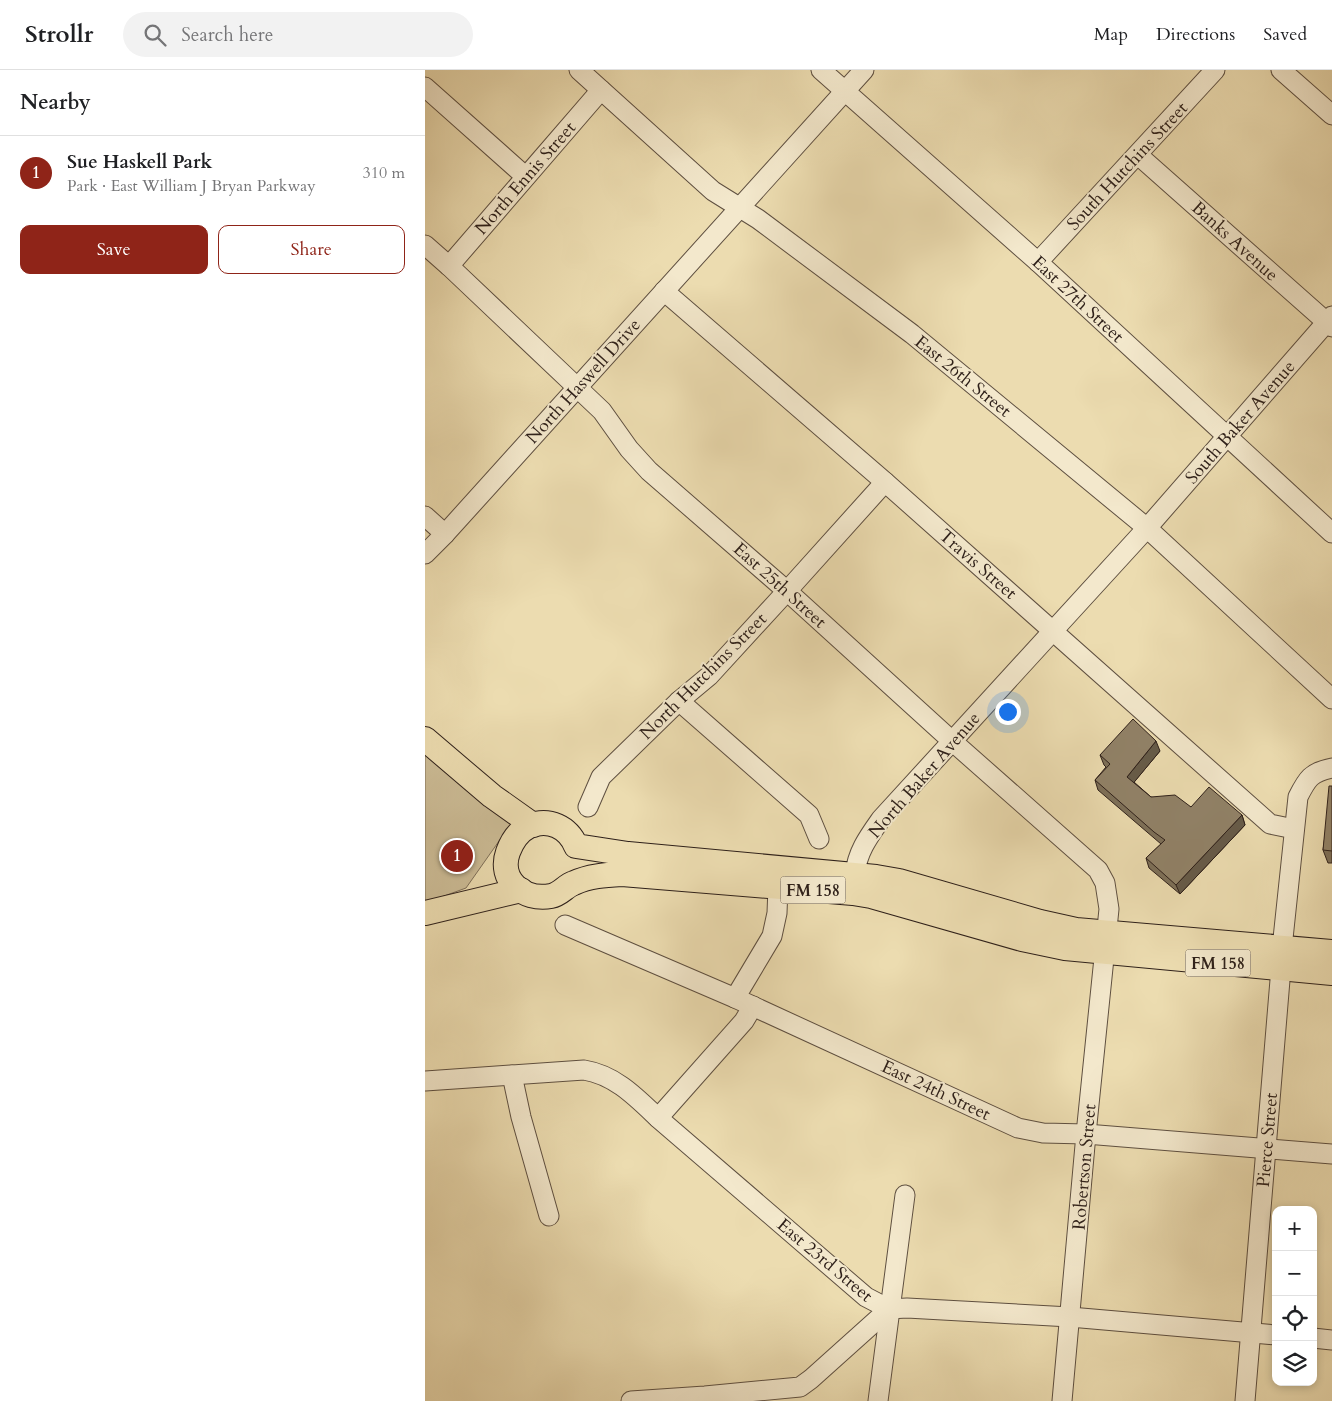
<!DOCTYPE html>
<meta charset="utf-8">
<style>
body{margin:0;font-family:Cardo,serif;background:#f2f2f2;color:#202124}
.controls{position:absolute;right:15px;bottom:15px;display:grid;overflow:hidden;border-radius:10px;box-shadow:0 2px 8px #0003}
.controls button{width:45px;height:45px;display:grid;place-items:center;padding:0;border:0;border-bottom:1px solid #e0e0e0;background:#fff;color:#202124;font:25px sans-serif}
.you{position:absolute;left:582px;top:641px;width:18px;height:18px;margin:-12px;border:4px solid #fff;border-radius:50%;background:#1a73e8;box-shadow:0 0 0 8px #1a73e833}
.badge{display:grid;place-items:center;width:32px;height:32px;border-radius:50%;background:#8f2418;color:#fff;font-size:16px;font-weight:700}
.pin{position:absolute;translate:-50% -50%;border:2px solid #fff;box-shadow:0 1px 5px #0006}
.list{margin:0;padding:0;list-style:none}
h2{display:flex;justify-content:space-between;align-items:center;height:65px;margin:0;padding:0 20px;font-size:21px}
h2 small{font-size:16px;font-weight:400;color:#757577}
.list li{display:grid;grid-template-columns:32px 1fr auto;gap:15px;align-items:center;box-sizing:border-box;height:75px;padding:0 20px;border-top:1px solid #e0e0e0}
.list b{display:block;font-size:19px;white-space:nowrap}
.list p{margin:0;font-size:16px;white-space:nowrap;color:#757577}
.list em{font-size:16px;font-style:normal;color:#757577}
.actions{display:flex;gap:10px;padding:15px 20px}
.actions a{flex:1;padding:11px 0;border:1px solid #8f2418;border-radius:10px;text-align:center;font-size:18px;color:#8f2418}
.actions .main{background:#8f2418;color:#fff}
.icon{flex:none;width:28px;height:28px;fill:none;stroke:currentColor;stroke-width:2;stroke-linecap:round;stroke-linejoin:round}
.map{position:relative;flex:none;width:907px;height:1331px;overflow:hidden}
header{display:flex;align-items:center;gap:30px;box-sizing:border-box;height:70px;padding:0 25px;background:#fff;border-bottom:1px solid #e0e0e0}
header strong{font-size:24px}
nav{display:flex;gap:28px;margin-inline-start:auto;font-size:18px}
.search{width:350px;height:45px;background:#f2f2f2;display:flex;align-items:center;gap:12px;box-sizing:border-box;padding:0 18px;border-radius:28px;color:#757577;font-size:19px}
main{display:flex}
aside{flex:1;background:#fff}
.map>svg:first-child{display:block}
.green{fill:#ccbc96;stroke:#7d6e58}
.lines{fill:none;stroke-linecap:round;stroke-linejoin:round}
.minor-casing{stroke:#5e4f40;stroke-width:21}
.major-casing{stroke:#2e201a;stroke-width:26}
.minor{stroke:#f3e8cc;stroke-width:19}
.major{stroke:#ecdcb0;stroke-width:24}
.wall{fill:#7d7059;stroke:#2e201a}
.shaded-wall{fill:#665b49;stroke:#2e201a}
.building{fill:#918268;stroke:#2e201a}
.labels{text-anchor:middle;stroke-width:4;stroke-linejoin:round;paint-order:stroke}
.shield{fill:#f3e8cc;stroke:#695c4f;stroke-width:1}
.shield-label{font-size:16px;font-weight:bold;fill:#2e201a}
.street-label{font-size:18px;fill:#2e201a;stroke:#f3e8cc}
</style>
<header>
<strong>Strollr</strong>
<div class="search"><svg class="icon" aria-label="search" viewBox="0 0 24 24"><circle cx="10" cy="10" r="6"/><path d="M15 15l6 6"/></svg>Search here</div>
<nav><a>Map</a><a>Directions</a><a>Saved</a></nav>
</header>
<main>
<aside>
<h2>Nearby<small></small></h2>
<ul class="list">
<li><span class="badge">1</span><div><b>Sue Haskell Park</b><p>Park · East William J Bryan Parkway</p></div><em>310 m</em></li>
</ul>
<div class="actions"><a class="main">Save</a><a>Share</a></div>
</aside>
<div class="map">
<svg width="907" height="1331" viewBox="0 0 907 1331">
<rect width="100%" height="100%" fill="#ecdcb0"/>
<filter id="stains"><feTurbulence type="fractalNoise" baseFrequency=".004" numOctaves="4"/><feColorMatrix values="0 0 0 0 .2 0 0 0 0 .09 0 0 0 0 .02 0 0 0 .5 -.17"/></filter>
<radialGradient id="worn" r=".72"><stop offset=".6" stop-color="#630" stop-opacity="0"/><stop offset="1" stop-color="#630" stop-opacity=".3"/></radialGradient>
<!-- green -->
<polygon class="green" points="0,680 86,754 41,818 0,833"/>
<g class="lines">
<!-- minor casing -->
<g class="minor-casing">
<g id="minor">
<polyline points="154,0 288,121 333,149 487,264 722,458 907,629"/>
<polyline points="396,0 613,192 907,463"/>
<polyline points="856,0 907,45"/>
<polyline points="0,17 100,106"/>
<polyline points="713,85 907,257"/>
<polyline points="0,175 24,196 177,341 204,379 224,401 362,521 527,671 673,800 680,813 684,839 661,1064 637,1331"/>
<polyline points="613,192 790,0"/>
<polyline points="24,196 176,20"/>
<polyline points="239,221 460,412 845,754 869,759"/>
<polyline points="0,446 20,464"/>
<polyline points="0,484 20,464 439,0"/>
<polyline points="254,631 384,745 394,769"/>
<polyline points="163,737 176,707 254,631 284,606 362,521 460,412"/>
<path d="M 430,804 C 432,782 444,766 456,749 L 722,458 L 907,246"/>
<polyline points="140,855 310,928 593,1058 618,1063 661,1064 907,1084"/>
<path d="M 857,878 L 873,727 C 882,709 886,702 907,698"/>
<polyline points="310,928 347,866 352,843 353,817"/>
<polyline points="87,1005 96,1047 124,1146"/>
<path d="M 0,1011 L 159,1000 C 190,1005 211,1027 233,1048 L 441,1227 L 464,1239 L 482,1238 L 645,1247 L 851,1265"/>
<polyline points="233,1048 319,951 328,936"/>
<polyline points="888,1268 907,1270"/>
<polyline points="206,1331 280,1326 375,1317 386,1309 464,1239"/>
<polyline points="453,1331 480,1125"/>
<polyline points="820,1331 856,898"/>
</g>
</g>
<!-- major casing -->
<g class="major-casing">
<g id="major">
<polyline points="0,669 67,726 108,755"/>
<polyline points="0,843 96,820"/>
<path d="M 907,882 L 651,860 L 615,852 L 474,811 L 451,807 L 203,784 L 151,776 C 143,757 124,748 104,756 C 94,761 87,771 83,782 C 73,810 98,831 126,826 C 136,824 140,816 149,813 C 164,806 180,805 197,804 L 428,823 L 446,826 L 597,869 L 640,878 L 907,903"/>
</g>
</g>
<!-- minor -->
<use href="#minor" class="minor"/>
<!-- major -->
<use href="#major" class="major"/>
</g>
<!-- wall -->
<g class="wall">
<polygon points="735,681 709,712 726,727 766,737 817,745 820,755 755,824 724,798 721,788 736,774 673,720 670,710 681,697 679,695 675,685"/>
<polygon points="907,716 907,793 903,793 898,780"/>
</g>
<!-- shaded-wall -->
<g class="shaded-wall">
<polygon points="731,671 735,681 706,716 702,707"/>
<polygon points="817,745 820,755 755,824 751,815"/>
</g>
<!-- building -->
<g class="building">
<polygon points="708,649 731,671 702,707 726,727 750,725 766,737 784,717 817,745 751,815 721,788 740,770 729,762 670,710 685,694 675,685"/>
<polygon points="904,716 907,716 907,781 898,780"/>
</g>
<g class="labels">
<!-- shield labels -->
<g class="shield">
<rect x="355.5" y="806.5" width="65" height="27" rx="4"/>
<rect x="760.5" y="879.5" width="65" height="27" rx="4"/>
</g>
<g class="shield-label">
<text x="388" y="826">FM 158</text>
<text x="793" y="899">FM 158</text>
</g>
<!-- street labels -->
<g class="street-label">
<text transform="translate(702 96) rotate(-47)" y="6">South Hutchins Street</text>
<text transform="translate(100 108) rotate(-49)" y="6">North Ennis Street</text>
<text transform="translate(810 171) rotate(42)" y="6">Banks Avenue</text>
<text transform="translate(653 229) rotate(43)" y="6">East 27th Street</text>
<text transform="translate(538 306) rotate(39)" y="6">East 26th Street</text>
<text transform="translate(158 311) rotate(-48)" y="6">North Haswell Drive</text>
<text transform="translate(815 352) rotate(-49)" y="6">South Baker Avenue</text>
<text transform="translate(553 494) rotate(41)" y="6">Travis Street</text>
<text transform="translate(355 515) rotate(42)" y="6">East 25th Street</text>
<text transform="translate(278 606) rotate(-45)" y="6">North Hutchins Street</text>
<text transform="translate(499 705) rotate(-49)" y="6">North Baker Avenue</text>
<text transform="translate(511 1020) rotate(25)" y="6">East 24th Street</text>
<text transform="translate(842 1070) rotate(-85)" y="6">Pierce Street</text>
<text transform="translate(659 1097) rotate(-85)" y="6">Robertson Street</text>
<text transform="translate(400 1190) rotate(40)" y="6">East 23rd Street</text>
</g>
</g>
<rect width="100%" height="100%" filter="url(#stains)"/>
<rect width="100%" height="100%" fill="url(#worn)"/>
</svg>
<div class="controls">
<button>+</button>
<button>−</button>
<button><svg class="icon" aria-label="locate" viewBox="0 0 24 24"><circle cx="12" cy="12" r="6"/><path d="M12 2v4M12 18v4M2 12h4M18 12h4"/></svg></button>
<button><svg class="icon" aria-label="layers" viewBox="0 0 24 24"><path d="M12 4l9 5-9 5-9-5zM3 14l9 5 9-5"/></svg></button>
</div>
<div class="you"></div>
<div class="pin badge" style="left:32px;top:786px">1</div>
</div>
</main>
